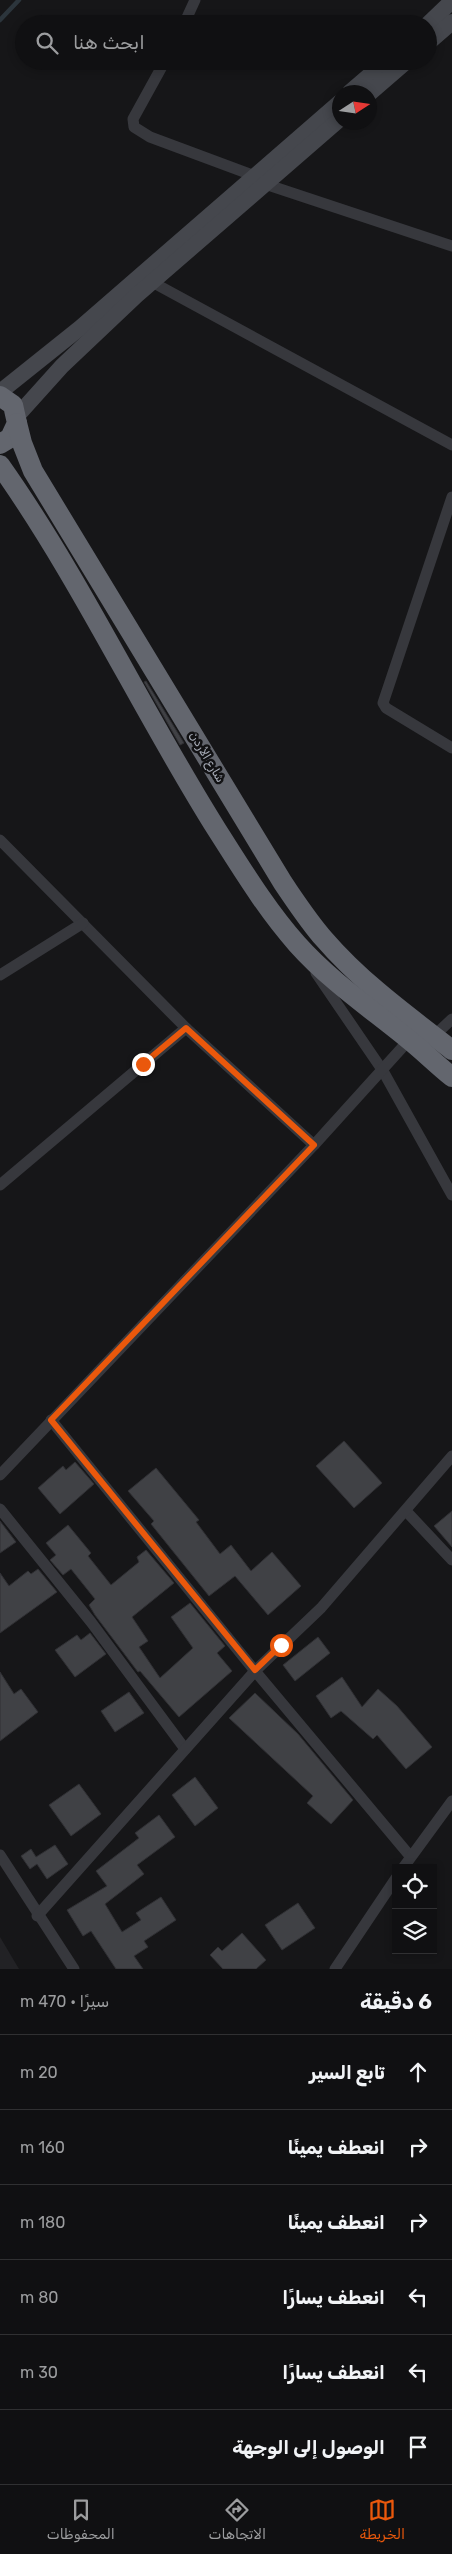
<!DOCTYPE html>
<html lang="ar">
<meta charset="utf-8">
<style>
body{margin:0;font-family:Rubik,Vazirmatn,sans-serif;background:#1e1e20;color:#f1f3f6;direction:rtl}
.controls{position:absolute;right:15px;bottom:15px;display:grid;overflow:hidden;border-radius:0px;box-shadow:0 2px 8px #0003}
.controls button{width:45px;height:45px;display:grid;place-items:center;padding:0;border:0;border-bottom:1px solid #303032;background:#101012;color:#f1f3f6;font:25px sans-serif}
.compass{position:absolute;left:332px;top:85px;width:45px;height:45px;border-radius:50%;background:#101012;box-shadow:0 2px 8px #0003;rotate:78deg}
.stop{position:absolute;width:15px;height:15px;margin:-11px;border:4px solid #ea580c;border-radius:50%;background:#fff}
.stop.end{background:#ea580c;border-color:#fff;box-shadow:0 1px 5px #0008}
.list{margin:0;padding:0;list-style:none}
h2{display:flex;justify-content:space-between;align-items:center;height:65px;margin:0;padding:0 20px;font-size:21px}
h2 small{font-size:16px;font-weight:400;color:#9c9d9f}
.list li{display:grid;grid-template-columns:32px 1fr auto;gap:15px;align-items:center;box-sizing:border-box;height:75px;padding:0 20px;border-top:1px solid #303032}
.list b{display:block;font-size:19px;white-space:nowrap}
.list em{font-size:16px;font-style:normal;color:#9c9d9f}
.icon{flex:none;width:28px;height:28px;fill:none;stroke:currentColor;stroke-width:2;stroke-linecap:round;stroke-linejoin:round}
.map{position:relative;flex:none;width:452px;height:1969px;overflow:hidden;direction:ltr}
.search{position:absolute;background:#101012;box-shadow:0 2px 8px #0003;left:15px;right:15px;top:15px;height:55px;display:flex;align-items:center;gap:12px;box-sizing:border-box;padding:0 18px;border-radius:28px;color:#9c9d9f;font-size:19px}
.sheet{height:515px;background:#101012}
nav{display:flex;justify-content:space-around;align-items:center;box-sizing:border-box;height:70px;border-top:1px solid #303032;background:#101012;font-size:14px;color:#9c9d9f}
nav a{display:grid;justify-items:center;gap:2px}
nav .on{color:#ea580c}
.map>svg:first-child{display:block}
.built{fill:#222225}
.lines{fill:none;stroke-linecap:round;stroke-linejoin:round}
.stream{stroke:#2c353c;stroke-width:4.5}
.building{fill:#404145;stroke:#303034}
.street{stroke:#37383d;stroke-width:11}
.secondary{stroke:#45474d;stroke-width:16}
.highway{stroke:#63666e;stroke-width:20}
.route{stroke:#ea580c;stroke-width:6}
.labels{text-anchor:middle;stroke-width:5;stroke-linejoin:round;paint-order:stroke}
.street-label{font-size:12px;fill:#a8adb8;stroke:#111113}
</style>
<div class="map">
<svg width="452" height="1969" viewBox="0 0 452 1969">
<rect width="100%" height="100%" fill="#161618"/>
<!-- built -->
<polygon class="built" points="0,1937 19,1969 0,1969"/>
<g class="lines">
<!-- stream -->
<polyline class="stream" points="0,20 19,0"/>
</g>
<!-- building -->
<g class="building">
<polygon points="146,681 184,743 180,745 144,682"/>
<polygon points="344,1441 382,1483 354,1508 316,1466"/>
<polygon points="75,1462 94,1484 60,1514 38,1488 63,1466 66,1470"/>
<polygon points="156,1468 199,1520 196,1522 220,1554 231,1545 251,1571 272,1552 301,1586 268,1615 235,1576 209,1596 151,1524 154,1521 128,1491"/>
<polygon points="452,1511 452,1547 434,1526"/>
<polygon points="0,1521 16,1542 0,1553"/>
<polygon points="68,1525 91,1553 88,1556 111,1585 139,1562 137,1557 146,1550 174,1583 132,1617 148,1641 139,1647 160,1678 193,1648 171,1617 190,1603 225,1646 217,1653 232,1671 179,1717 140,1671 138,1672 95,1615 89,1605 95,1599 71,1569 63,1575 50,1560 56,1555 46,1543"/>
<polygon points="38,1569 57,1592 0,1633 0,1573 9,1586 28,1571 31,1574"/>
<polygon points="90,1633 106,1654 75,1677 55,1650 77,1635 81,1640"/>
<polygon points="318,1637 330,1653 295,1681 283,1665"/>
<polygon points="0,1672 14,1694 21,1689 38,1712 0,1741"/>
<polygon points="342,1677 362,1707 378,1689 397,1706 432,1747 406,1769 377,1735 373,1739 341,1711 331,1718 316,1696"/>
<polygon points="129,1692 144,1713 115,1732 101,1711"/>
<polygon points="255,1693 298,1734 353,1800 331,1824 307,1803 313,1796 229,1718"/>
<polygon points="195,1777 218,1808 195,1826 172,1795"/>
<polygon points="79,1784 101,1814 71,1836 49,1805"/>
<polygon points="159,1815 175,1837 137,1865 144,1874 105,1904 122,1932 141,1920 136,1913 161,1897 176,1920 144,1941 148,1947 134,1956 143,1969 116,1969 91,1931 83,1936 67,1910 107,1886 96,1871 139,1838 135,1833"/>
<polygon points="55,1845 68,1864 47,1879 37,1864 30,1869 21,1856 31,1849 36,1857"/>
<polygon points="298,1903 315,1928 282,1950 265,1925"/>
<polygon points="242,1933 266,1960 256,1969 223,1969 210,1955 218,1947 222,1951"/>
</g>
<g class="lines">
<!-- street -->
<g class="street">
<polyline points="184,24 195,0"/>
<polyline points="165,61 133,119 134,127 150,137 255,176"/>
<polyline points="265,184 452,246"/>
<polyline points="152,282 452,445"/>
<polyline points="452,497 383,703 386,708 452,748"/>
<polyline points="0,840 186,1028 314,1145"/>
<polyline points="316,973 383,1071 452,1195"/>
<polyline points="0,975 83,923"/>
<polyline points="434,1036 452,1019"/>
<polyline points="0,1185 186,1028"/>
<polyline points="51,1420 255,1671 410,1856"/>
<polyline points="0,1475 314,1145 409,1040"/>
<polyline points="0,1509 91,1622 185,1749"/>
<polyline points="406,1511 452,1560"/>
<polyline points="0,1855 74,1969"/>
<polyline points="403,1868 452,1801"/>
<polyline points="37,1916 255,1671 321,1608 452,1456"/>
<polyline points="335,1969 396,1878"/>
</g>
<!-- secondary -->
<g class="secondary">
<polyline points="428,24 452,1"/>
<polyline points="428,43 452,22"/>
<polyline points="350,92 386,61"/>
<polyline points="370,93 407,61"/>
<polyline points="0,392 80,328 340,102"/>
<polyline points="17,416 62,366 137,295 340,119"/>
</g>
<!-- highway -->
<g class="highway">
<polyline points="0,396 13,405 17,423 10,438 0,444"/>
<path d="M 17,423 L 22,443 L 33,471 L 283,883 C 296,902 309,922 324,939 C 361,982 408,1016 452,1050"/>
<path d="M 0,465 C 82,581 142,711 217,830 C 242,869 266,909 297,944 C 330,981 370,1008 408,1039 C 423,1051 437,1065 452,1077"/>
</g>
</g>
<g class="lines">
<!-- route -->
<polyline class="route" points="143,1064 186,1028 314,1145 51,1420 255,1670 281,1645"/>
</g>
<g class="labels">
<!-- street labels -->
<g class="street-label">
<text transform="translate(207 757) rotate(59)" y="4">شارع الأردن</text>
</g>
</g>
</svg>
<div class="controls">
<button><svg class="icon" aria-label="locate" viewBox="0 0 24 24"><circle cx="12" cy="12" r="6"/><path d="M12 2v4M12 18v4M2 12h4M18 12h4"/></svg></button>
<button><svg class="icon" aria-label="layers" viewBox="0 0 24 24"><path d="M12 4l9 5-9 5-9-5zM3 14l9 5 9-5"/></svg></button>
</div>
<svg class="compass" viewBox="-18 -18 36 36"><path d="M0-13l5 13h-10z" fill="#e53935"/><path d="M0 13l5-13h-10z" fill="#9c9d9f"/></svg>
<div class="stop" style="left:281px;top:1645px"></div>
<div class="stop end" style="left:143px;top:1064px"></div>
<div class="search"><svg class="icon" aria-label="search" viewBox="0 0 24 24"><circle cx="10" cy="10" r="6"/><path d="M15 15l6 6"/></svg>ابحث هنا</div>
</div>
<section class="sheet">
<h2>6 دقيقة<small>سيرًا · 470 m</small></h2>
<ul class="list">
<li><svg class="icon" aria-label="ahead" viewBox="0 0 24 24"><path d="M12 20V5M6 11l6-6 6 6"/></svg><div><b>تابع السير</b></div><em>20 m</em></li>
<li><svg class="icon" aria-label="right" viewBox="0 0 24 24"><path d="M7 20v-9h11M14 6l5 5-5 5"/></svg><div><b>انعطف يمينًا</b></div><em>160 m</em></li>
<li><svg class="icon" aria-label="right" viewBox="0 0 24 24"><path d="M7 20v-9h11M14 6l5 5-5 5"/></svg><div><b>انعطف يمينًا</b></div><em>180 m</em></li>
<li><svg class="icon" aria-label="left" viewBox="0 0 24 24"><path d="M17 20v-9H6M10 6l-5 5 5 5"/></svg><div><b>انعطف يسارًا</b></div><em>80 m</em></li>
<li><svg class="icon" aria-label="left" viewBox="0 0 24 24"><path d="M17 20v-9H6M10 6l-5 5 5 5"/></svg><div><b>انعطف يسارًا</b></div><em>30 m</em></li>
<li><svg class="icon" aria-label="arrive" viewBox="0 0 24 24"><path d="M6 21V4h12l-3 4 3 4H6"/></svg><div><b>الوصول إلى الوجهة</b></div></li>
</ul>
</section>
<nav>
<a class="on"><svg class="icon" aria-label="map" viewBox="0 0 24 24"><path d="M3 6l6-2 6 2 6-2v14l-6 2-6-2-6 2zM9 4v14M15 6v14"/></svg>الخريطة</a>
<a><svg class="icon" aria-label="directions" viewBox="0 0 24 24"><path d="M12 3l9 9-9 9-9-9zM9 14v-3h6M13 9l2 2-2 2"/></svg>الاتجاهات</a>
<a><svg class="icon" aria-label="saved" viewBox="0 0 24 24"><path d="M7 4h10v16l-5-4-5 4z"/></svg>المحفوظات</a>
</nav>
